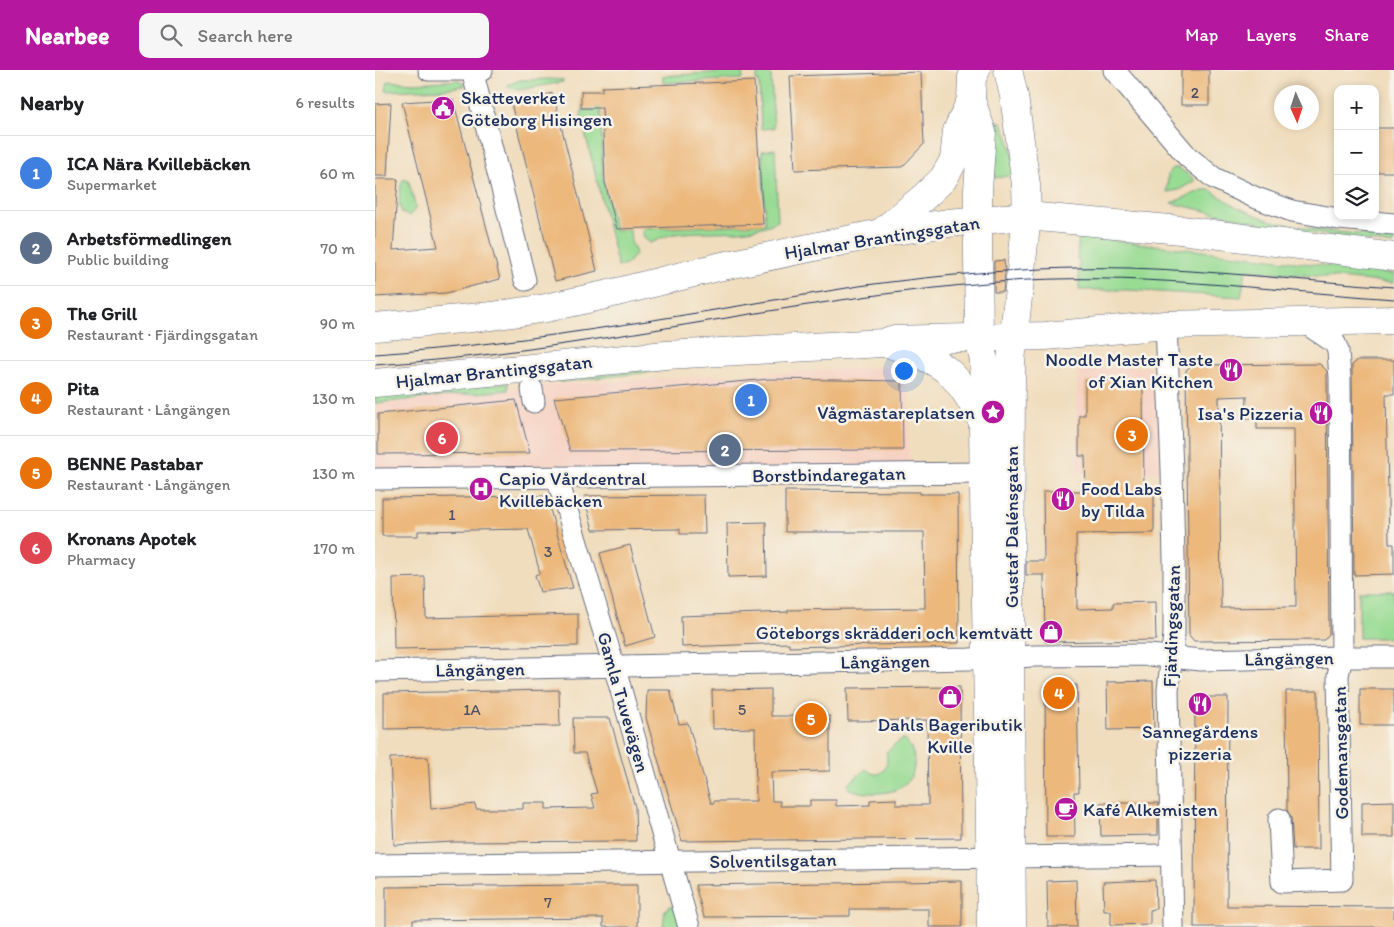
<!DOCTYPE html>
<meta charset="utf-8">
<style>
body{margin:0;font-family:Itim,sans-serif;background:#f6f6f6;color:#202124}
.controls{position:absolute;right:15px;top:15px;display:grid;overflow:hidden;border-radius:10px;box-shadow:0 2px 8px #0003}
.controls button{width:45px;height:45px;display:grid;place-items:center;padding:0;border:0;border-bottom:1px solid #e0e0e0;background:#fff;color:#202124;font:25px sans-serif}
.compass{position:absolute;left:899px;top:15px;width:45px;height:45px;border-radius:50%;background:#fff;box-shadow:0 2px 8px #0003;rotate:177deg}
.you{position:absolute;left:528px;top:300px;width:18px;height:18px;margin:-12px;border:4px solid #fff;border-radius:50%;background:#1a73e8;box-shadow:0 0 0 8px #1a73e833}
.badge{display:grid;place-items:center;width:32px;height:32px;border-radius:50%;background:#b5179e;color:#fff;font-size:16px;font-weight:700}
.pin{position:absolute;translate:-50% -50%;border:2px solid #fff;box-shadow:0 1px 5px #0006}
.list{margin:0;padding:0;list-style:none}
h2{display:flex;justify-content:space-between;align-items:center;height:65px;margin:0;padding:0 20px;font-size:21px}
h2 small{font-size:16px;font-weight:400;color:#757577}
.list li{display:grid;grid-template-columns:32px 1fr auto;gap:15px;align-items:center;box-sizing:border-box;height:75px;padding:0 20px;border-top:1px solid #e0e0e0}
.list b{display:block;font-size:19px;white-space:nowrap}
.list p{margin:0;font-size:16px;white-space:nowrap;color:#757577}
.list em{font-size:16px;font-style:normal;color:#757577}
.icon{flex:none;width:28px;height:28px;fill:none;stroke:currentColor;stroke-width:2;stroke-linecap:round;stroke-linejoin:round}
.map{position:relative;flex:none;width:1019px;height:857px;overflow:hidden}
header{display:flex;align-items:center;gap:30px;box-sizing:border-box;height:70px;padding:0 25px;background:#b5179e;color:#fff}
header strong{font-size:24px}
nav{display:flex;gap:28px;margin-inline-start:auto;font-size:18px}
.search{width:350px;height:45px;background:#f6f6f6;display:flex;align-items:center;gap:12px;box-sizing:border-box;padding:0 18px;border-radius:10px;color:#757577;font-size:19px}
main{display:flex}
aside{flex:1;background:#fff}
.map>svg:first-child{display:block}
.built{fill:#f6d2c3}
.green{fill:#98db93;stroke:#5a8578}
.building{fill:#ecb87b;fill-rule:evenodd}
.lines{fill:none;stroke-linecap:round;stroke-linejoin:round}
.street-casing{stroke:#666c7f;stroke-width:23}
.secondary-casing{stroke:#666c7f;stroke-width:29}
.street{stroke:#fff;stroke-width:21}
.secondary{stroke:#fff;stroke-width:28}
.tram{stroke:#1b2f5e;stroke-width:1}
.labels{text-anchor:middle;stroke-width:5;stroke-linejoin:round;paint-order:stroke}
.number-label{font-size:16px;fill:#4f5165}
.poi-label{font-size:19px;fill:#1b2f5e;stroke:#f7f3e8;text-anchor:start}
.street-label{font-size:19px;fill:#1b2f5e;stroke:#f7f3e8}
</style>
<header>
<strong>Nearbee</strong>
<div class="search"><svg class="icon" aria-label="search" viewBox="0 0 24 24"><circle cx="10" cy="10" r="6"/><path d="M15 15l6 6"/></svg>Search here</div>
<nav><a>Map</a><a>Layers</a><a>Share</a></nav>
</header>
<main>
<aside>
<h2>Nearby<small>6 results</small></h2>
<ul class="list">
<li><span class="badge" style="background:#3f7fe0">1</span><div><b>ICA Nära Kvillebäcken</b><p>Supermarket</p></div><em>60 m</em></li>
<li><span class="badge" style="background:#5c6f8a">2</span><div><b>Arbetsförmedlingen</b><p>Public building</p></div><em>70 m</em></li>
<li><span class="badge" style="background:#e8710a">3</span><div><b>The Grill</b><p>Restaurant · Fjärdingsgatan</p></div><em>90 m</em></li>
<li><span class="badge" style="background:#e8710a">4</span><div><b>Pita</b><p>Restaurant · Långängen</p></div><em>130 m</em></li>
<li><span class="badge" style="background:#e8710a">5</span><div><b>BENNE Pastabar</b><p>Restaurant · Långängen</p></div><em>130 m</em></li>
<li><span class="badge" style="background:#e0444e">6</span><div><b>Kronans Apotek</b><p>Pharmacy</p></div><em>170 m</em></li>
</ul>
</aside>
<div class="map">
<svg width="1019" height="857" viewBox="0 0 1019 857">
<rect width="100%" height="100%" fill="#f7f3e8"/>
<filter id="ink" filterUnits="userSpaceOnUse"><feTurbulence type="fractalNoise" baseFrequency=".02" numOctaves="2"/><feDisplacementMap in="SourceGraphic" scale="10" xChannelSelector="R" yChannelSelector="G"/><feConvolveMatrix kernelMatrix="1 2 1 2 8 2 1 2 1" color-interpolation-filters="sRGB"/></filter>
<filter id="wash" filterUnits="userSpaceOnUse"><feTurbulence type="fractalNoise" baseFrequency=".0096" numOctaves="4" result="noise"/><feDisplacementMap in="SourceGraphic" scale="20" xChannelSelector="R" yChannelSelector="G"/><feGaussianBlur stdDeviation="1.12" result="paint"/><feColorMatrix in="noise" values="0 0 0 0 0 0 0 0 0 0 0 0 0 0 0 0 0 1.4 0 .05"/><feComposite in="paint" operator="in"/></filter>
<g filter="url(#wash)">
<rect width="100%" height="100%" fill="#f0ddbd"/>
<!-- built -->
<g class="built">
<polygon points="533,296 534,398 0,400 1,335 177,314"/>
<polygon points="783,296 785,402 702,403 702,299"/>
</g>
<!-- green -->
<g class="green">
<polygon points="367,1 368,9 288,13 288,6"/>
<polygon points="388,1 393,1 396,6 399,58 386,59 384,11 381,11 383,3"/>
<polygon points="173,9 188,10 188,12 144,20 133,17 133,15 145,10"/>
<polygon points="83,10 90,14 89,16 68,19 11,21 13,11 40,13"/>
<polygon points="225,27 228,112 240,160 255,160 256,172 261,183 251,195 243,197 206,46 207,40 222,40 222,28"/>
<polygon points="622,52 627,52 636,77 641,105 619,108"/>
<path d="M 400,79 L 403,151 C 371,167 334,159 300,164 C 290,165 283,171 275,173 L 269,168 L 267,159 L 390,154 L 387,81 Z"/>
<polygon points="797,98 804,98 819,109 819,111 804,120 792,122 793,104"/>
<path d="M 30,109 L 34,112 L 40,135 L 40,139 L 34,146 L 27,143 C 23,133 24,122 27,111 Z"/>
<polygon points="828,120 835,120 862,137 893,150 911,154 936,159 1019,168 1019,175 911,159 796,133"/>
<polygon points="704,166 1019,204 1019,213 871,200 866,227 752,220 704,220 704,189 702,189"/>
<polygon points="294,297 293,300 291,300 186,312 176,309"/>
<polygon points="133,313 133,320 0,333 0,323"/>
<rect x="984" y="521" width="35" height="47"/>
<path d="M 526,670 L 530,670 C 537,677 539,684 539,694 C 539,726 497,727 474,719 L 473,714 L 491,699 C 506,713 515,696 511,682 Z"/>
<polygon points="301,836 308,857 288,857 290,840 294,837"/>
</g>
<g id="blocks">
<!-- building -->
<g class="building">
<rect x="806" y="0" width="28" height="35"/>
<polygon points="546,2 549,74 527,97 420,100 415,6"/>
<polygon points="379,11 388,154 242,159 230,112 227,38 206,38 206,21 227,21 227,17"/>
<polygon points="178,23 222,201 180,211 136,33"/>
<polygon points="78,29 125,209 71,223 0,227 0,109 23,109 18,180 63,177 27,32"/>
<polygon points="16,33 12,106 0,106 0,34"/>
<rect x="1000" y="58" width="19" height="44"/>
<polygon points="629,190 630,202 628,222 619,222 619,191"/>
<polygon points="983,290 1019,290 1019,324 1011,324 1014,474 1019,474 1019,504 979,505 977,295"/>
<path d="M 945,294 L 952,301 L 952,309 L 954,564 L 949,570 L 819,571 L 814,565 L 811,300 L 817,295 ZM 872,326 L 871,349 L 882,349 L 882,359 L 919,359 L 921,537 L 846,538 L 844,327 Z"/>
<polygon points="395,309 527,311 528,380 195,381 179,328"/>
<polygon points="744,310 745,318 768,318 769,420 779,420 779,463 701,464 702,539 738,538 738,533 780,532 781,570 670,572 669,505 651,505 651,491 669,491 668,421 711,421 710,386 704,386 704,345 710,345 710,311"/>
<polygon points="141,330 155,383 3,384 3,344"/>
<polygon points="410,421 545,422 545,424 583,424 584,573 414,577 414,573 307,577 306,546 413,542 413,540 550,538 549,462 410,462"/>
<polygon points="329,425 330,464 305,464 305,459 218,460 209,426"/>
<polygon points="171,426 198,518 165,522 160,505 165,503 153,459 43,461 43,466 7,466 7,428"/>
<polygon points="391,452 392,506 353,507 352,453"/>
<polygon points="255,475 280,567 250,576 225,483"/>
<polygon points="50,507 51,548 203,544 203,576 19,579 18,508"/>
<polygon points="778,611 779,659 733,660 732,612"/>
<polygon points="670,615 702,615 704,722 699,722 700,767 671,767"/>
<polygon points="585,617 586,768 307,771 271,648 272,620 295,620 304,654 313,653 336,733 339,733 339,731 381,731 380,658 338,659 337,620 396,619 396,646 455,646 455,701 396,702 397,731 405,731 405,736 435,736 435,730 461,730 461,736 495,735 495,730 521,729 521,735 553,735 552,650 473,651 472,618"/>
<rect x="985" y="619" width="34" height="36"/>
<polygon points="184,620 185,656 9,659 9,623"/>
<polygon points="911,621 943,621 944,779 918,779 916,748 912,740"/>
<polygon points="820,627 853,627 852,836 1019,837 1019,857 819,857"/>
<polygon points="198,648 235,648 260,737 261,771 79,772 19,775 15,688 53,687 56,739 100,734 101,739 148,739 148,733 171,733 171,739 220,738 216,724 222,723 210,683 199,683"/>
<polygon points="1019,731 1019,767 987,767 987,732"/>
<polygon points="725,733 783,733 783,765 726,766"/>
<polygon points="701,810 702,857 673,857 672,811"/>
<polygon points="780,810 781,839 775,840 775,854 736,855 736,841 729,841 728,812"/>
<polygon points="587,811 587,857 554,857 554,839 475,839 475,846 329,847 320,815"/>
<polygon points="207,815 262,815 262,857 228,857 228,848 38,850 38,856 11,856 11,817"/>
</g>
</g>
</g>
<g filter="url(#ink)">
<use href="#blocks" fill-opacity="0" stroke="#666c7f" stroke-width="1"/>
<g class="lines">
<!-- street casing -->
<g class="street-casing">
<g id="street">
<polyline points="54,0 107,0"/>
<polyline points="97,0 150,210"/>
<polyline points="739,0 813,87 839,108 879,127 917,141 964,149 1019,154"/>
<polyline points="791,255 797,400 799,489 799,564 793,620 798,857"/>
<polyline points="157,319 159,332"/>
<polyline points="182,407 239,596 314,857"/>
<polyline points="0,409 608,403"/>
<polyline points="0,601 594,589 660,586 774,585 826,590 967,587 1019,587"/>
<polyline points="904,749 907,812 967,810 963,605 967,587 965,308 963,281 960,273 927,251"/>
<polyline points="0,795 796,785"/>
</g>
</g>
<!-- secondary casing -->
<g class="secondary-casing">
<g id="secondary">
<path d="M 601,0 L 597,7 L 596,30 L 607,62 L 603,120 L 603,186 L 604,267 L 609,291 L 610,328 L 608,352 C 610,520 615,689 616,857"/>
<polyline points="633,0 639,26 651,115 652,146 636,291 635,618 637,857"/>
<polyline points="507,162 550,126 568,109 579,90 582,61 596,30"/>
<polyline points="0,257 117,246 171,238 230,225 343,197 506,163 573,153 652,146 806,160 1019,187"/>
<path d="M 518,275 C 571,291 582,304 608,352"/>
<polyline points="0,313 291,285 508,273 516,270 670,266 791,255 1019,250"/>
</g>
</g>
<!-- street -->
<use href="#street" class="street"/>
<!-- secondary -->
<use href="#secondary" class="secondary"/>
<!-- tram -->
<g class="tram">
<path d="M 0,284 C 162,273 323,242 484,216 C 574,204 664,196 755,198 C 843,201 931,211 1019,217"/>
<path d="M 0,295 C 209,282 414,228 623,212 C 755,201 887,220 1019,229"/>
</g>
</g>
</g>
<!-- icons -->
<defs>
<g id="civic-disc" transform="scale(1.25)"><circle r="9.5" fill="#b5179e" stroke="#f7f3e8"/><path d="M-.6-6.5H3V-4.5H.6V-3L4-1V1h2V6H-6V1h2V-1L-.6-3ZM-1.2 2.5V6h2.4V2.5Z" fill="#fff"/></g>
<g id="restaurant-disc" transform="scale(1.25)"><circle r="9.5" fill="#b5179e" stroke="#f7f3e8"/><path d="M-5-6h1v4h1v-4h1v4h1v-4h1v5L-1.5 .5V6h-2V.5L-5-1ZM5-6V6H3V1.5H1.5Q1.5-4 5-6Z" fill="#fff"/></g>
<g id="sight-disc" transform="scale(1.25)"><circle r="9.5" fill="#b5179e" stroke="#f7f3e8"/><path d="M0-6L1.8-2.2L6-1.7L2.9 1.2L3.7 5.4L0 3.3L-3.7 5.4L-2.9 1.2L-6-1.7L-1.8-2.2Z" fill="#fff"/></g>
<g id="hospital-disc" transform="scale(1.25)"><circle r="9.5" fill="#b5179e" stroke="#f7f3e8"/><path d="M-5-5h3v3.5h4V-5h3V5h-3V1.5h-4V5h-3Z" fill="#fff"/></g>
<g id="shop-disc" transform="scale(1.25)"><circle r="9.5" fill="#b5179e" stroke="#f7f3e8"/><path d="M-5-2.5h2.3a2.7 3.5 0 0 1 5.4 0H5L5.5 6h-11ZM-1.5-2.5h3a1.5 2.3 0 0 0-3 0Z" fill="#fff"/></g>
<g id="cafe-disc" transform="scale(1.25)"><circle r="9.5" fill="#b5179e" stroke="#f7f3e8"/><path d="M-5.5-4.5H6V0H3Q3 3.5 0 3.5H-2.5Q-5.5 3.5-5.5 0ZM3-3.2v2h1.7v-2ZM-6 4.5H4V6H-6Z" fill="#fff"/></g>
</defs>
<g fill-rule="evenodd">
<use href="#civic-disc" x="68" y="38"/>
<use href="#restaurant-disc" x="856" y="300"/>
<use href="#sight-disc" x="618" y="342"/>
<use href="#restaurant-disc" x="946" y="343"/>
<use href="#hospital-disc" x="106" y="419"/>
<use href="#restaurant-disc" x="688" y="429"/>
<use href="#shop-disc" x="676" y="562"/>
<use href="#shop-disc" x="575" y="627"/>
<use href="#restaurant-disc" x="825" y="634"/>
<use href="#cafe-disc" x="691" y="739"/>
</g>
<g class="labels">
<!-- number labels -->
<g class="number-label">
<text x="820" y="28">2</text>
<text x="77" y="450">1</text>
<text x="173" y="487">3</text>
<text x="97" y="645">1A</text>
<text x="367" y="645">5</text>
<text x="173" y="838">7</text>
</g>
<!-- poi labels -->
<g class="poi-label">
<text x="86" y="34">Skatteverket<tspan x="86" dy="22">Göteborg Hisingen</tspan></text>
<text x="838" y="296" text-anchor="end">Noodle Master Taste<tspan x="838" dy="22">of Xian Kitchen</tspan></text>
<text x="600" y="349" text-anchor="end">Vågmästareplatsen</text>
<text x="928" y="350" text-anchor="end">Isa's Pizzeria</text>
<text x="124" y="415">Capio Vårdcentral<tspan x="124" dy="22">Kvillebäcken</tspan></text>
<text x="706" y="425">Food Labs<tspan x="706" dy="22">by Tilda</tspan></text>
<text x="658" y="569" text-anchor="end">Göteborgs skrädderi och kemtvätt</text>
<text x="575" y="661" text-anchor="middle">Dahls Bageributik<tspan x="575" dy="22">Kville</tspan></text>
<text x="825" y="668" text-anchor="middle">Sannegårdens<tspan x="825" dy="22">pizzeria</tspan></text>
<text x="708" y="746">Kafé Alkemisten</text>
</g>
<!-- street labels -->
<g class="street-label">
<text transform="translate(507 167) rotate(-9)" y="7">Hjalmar Brantingsgatan</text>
<text transform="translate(119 301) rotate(-6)" y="7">Hjalmar Brantingsgatan</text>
<text transform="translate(454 404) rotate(-1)" y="7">Borstbindaregatan</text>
<text transform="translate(636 457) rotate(-90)" y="7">Gustaf Dalénsgatan</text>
<text transform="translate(796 556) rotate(-88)" y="7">Fjärdingsgatan</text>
<text transform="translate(914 588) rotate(-1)" y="7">Långängen</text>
<text transform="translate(510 591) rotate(-1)" y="7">Långängen</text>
<text transform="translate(105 599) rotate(-1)" y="7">Långängen</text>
<text transform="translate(249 632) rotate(74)" y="7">Gamla Tuvevägen</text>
<text transform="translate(965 683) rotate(-91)" y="7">Godemansgatan</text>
<text transform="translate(398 790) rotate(-1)" y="7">Solventilsgatan</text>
</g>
</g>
</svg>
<div class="controls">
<button>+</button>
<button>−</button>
<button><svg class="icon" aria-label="layers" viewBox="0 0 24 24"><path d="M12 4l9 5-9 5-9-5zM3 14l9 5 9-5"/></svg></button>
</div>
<svg class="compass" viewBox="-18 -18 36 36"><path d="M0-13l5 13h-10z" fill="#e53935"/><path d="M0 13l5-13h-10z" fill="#757577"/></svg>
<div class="you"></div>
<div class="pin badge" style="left:376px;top:330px;background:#3f7fe0">1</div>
<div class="pin badge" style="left:350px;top:380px;background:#5c6f8a">2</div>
<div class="pin badge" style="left:757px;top:365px;background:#e8710a">3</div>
<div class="pin badge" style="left:684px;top:623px;background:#e8710a">4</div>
<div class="pin badge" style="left:436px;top:649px;background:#e8710a">5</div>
<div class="pin badge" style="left:67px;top:368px;background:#e0444e">6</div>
</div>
</main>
